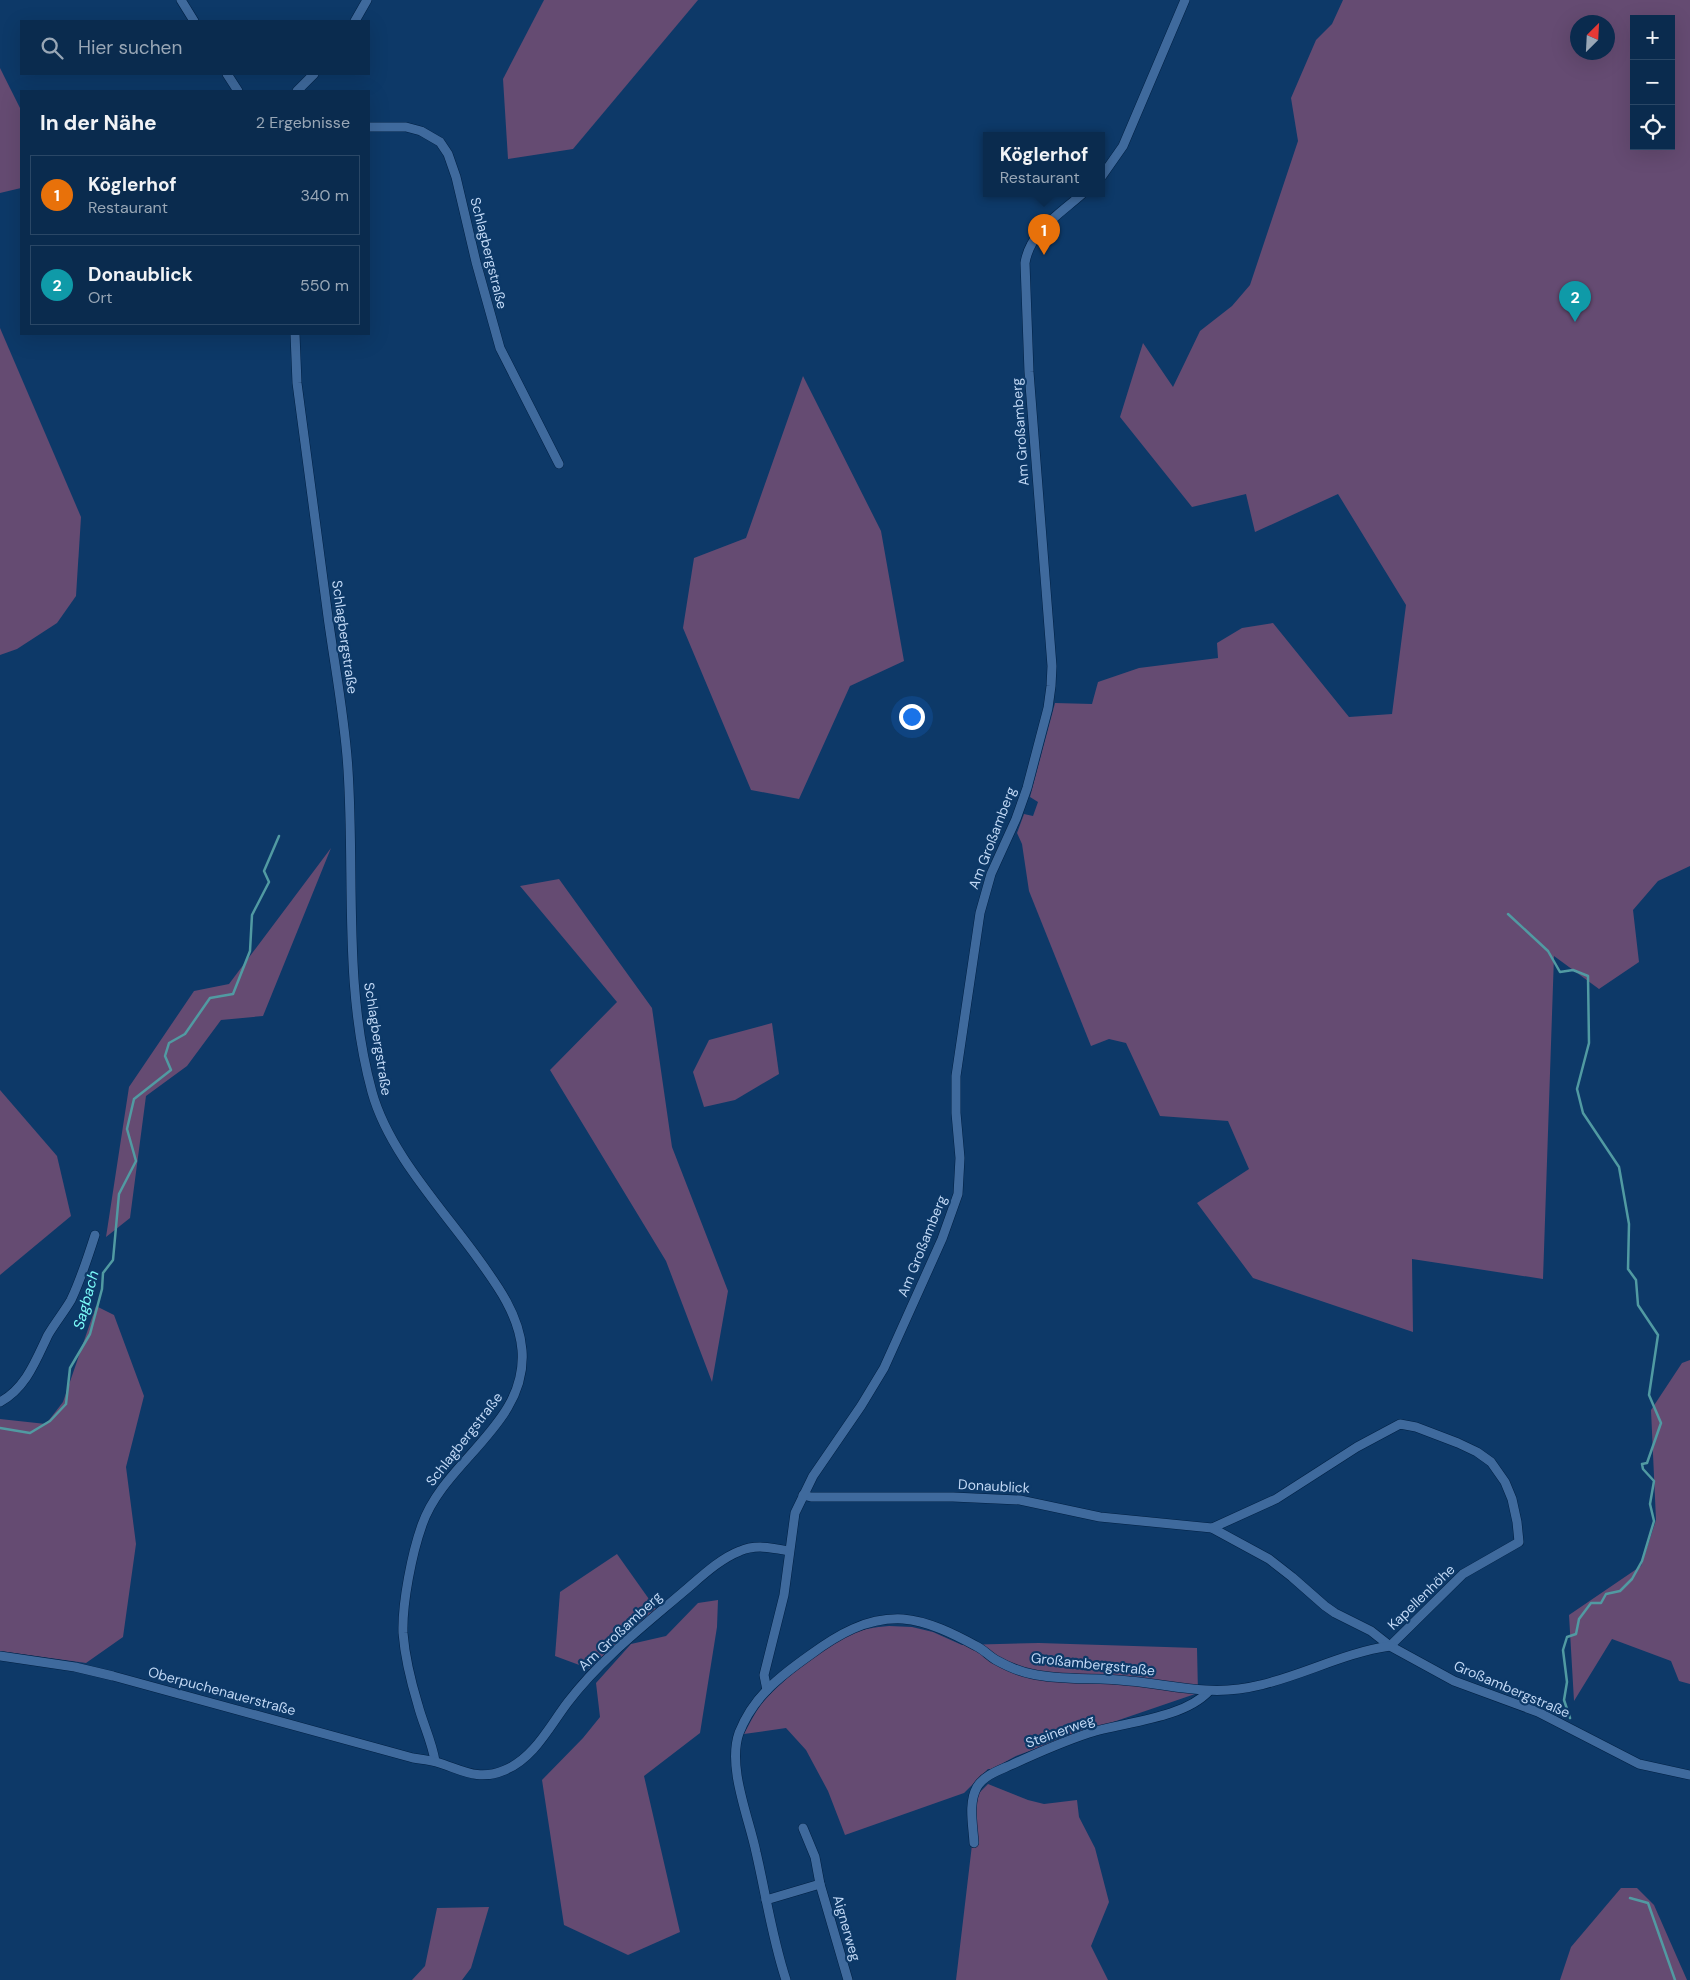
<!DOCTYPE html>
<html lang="de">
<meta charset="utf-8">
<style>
body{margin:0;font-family:"DM Sans",sans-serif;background:#183758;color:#f1f3f6}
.controls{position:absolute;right:15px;top:15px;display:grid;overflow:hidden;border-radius:0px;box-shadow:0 5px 20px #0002}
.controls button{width:45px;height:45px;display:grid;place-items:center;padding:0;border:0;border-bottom:1px solid #2a4766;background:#0a2b4e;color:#f1f3f6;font:25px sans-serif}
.compass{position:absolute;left:1570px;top:15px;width:45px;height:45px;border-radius:50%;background:#0a2b4e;box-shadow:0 5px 20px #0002;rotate:24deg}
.you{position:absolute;left:911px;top:716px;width:18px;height:18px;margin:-12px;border:4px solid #fff;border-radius:50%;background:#1a73e8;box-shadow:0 0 0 8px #1a73e833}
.badge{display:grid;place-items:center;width:32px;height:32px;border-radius:50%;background:#8abfa5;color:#fff;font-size:16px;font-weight:700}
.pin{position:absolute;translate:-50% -41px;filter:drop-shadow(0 1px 2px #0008)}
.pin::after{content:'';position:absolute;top:26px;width:18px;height:15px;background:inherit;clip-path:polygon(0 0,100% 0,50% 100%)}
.popup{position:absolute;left:983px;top:132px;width:122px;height:65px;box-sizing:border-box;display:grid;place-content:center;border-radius:0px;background:#0a2b4e;filter:drop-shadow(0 1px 4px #0005);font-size:16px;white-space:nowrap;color:#99a7b6}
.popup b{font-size:19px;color:#f1f3f6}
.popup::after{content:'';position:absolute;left:50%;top:100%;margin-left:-10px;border:10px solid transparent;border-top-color:#0a2b4e}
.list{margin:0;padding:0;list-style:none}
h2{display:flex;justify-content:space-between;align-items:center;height:65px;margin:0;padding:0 20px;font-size:21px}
h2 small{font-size:16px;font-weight:400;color:#99a7b6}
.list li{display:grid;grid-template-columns:32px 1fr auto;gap:15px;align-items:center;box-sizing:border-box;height:80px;margin:0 10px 10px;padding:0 10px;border:1px solid #2a4766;border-radius:0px}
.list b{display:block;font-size:19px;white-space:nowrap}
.list p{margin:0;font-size:16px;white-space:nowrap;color:#99a7b6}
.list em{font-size:16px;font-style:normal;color:#99a7b6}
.icon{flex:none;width:28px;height:28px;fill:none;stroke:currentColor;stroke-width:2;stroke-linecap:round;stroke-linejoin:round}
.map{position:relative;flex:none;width:1690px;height:1980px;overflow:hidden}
.search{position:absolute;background:#0a2b4e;box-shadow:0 5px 20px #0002;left:20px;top:20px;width:350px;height:55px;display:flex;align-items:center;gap:12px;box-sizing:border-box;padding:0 18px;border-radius:0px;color:#99a7b6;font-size:19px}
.panel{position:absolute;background:#0a2b4e;box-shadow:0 5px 20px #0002;left:20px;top:90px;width:350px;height:245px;border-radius:0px}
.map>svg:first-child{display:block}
.green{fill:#654b72;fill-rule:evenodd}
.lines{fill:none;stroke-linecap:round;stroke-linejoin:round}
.stream{stroke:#519aa2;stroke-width:2.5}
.minor-casing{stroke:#012043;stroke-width:10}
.minor{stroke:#3f6a9d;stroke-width:9}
.labels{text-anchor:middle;stroke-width:4.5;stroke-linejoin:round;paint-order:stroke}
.street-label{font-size:14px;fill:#c1d8f5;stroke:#0d3968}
.water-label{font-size:15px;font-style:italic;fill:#7bfbf9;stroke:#0d3968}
</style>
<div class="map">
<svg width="1690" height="1980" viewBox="0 0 1690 1980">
<rect width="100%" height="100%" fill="#0d3968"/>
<!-- green -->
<g class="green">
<polygon points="544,0 698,0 573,149 508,159 503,79"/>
<path d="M 1343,0 L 1690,0 L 1690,866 L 1658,881 L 1633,910 L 1639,962 L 1599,989 L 1554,956 L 1543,1279 L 1412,1259 L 1413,1332 L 1253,1278 L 1197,1203 L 1249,1169 L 1228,1121 L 1160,1116 L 1126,1043 L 1109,1039 L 1091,1046 L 1029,891 L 1022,844 L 1017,833 L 1024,814 L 1033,816 L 1038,802 L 1030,797 L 1055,703 L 1092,704 L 1098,682 L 1139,668 L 1218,658 L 1217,643 L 1242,628 L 1273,623 L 1349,717 L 1392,714 L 1406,605 L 1338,494 L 1255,532 L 1246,494 L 1192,507 L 1120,417 L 1143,343 L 1173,387 L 1200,331 L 1232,306 L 1250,285 L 1298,141 L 1291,98 L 1316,40 L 1332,24 ZM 1634,19 L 1671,19 L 1671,146 L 1634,146 ZM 1578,22 L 1608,22 L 1608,52 L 1578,52 Z"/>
<polygon points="0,68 21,110 21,188 0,193"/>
<polygon points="0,328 81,517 76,596 57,623 17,649 0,655"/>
<polygon points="803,376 881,531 904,661 850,686 799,799 751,790 683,628 694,558 746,538"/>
<polygon points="331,848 263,1016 221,1020 187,1066 146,1096 130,1218 106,1237 129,1087 194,991 229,984"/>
<polygon points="559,879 652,1008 672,1147 728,1291 712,1382 666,1261 550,1070 617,1002 520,886"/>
<polygon points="772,1023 779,1074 735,1100 704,1107 693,1072 709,1040"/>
<polygon points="0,1090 57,1156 71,1216 0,1275"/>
<polygon points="96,1306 114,1315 144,1396 126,1467 136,1544 123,1637 86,1663 0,1651 0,1419 46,1424 63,1402"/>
<polygon points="1690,1360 1690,1684 1679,1681 1671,1661 1612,1639 1574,1701 1569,1615 1641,1566 1656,1520 1651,1410 1682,1363"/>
<polygon points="617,1554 656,1609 590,1669 555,1656 560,1592"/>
<polygon points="718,1600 717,1627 700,1733 644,1776 680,1932 628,1955 564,1925 542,1780 583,1738 600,1717 596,1683 631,1644 666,1636 698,1603"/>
<path d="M 889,1626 L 912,1627 L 933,1632 L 962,1645 L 1039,1643 L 1197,1648 L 1198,1693 L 1043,1746 L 1016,1756 L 992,1769 L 988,1769 L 964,1793 L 845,1835 L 828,1791 L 806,1750 L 786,1728 L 744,1734 C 750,1723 756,1710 764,1701 C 783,1680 823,1646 848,1635 C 862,1629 875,1627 889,1626 Z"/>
<polygon points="988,1784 1028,1800 1044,1804 1077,1800 1079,1817 1095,1848 1109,1902 1091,1946 1108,1980 956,1980 978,1794"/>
<polygon points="1621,1888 1637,1888 1654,1905 1687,1980 1560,1980 1571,1947"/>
<polygon points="489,1907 471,1968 462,1980 412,1980 425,1966 437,1908"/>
</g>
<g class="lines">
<!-- stream -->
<g class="stream">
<polyline points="1508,914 1548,951 1560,972 1573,970 1588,976 1589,1043 1577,1089 1583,1113 1619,1167 1629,1224 1628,1269 1636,1280 1638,1305 1658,1335 1649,1395 1661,1423 1647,1463 1642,1464 1643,1469 1654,1481 1650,1504 1654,1521 1642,1561 1632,1579 1620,1591 1606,1594 1601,1603 1591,1603 1579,1619 1576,1634 1567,1637 1563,1650 1567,1682 1564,1700 1570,1718"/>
<polyline points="0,1428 30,1433 50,1421 66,1404 70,1368 90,1334 102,1289 103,1273 113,1260 119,1194 136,1161 127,1129 134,1099 171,1070 165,1056 169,1043 185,1034 210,998 233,994 250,951 252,915 269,882 264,871 279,836"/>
<polyline points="1630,1898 1648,1903 1675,1980"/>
</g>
<!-- minor casing -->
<g class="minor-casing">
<g id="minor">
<polyline points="181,0 194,21"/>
<polyline points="355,21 367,0"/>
<polyline points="227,74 238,91"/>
<polyline points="297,91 314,74"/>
<polyline points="369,127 406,127 421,131 440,142 448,154 456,177 476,262 500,348 559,464"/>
<polyline points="1102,176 1123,146 1185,0"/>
<path d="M 295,334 L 297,383 C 308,461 317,539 328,617 C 335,668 345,719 348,770 C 355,877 343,987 372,1092 C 388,1150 438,1204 474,1253 C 495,1282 519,1313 522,1350 C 528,1424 444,1461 422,1525 C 412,1553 402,1603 403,1633 C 405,1658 411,1682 418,1705 C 423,1724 432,1742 435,1761"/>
<path d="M 0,1402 C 26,1388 36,1360 48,1335 C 55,1323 64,1312 71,1300 C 81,1279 88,1257 95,1235"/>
<polyline points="803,1495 811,1497 953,1497 1020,1500 1100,1517 1212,1528 1269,1559 1292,1577 1325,1606 1335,1613 1371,1631 1390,1646"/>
<polyline points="1212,1528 1276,1499 1357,1447 1400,1424 1416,1427 1458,1443 1477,1452 1491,1462 1505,1482 1512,1499 1517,1522 1519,1542 1463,1574 1390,1646"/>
<path d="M 0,1656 L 75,1667 L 113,1676 L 413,1758 C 421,1759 428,1760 436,1762 C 461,1769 477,1782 505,1770 C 534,1758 549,1727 568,1702 C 600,1660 642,1627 682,1593 C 700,1578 719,1559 740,1551 C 756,1544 773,1548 789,1551"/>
<path d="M 767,1690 L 764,1675 L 784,1595 L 795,1513 L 813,1476 L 861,1406 L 884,1368 L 942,1239 L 958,1194 L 960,1158 L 956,1113 L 956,1076 L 980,913 L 991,874 L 1016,819 L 1027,788 L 1048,708 L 1051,686 L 1052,666 L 1029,372 L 1025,263 C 1030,231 1060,214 1082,194"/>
<polyline points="803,1828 815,1857 820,1884 848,1980"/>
<path d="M 974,1843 C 973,1825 968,1803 977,1787 C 984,1775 1000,1770 1011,1765 C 1037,1753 1062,1742 1089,1733 C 1124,1722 1183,1719 1209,1691"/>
<polyline points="766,1900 820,1884"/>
<path d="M 786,1980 C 772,1938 766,1895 756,1852 C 749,1818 727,1767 739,1733 C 753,1697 779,1677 810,1655 C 837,1635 867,1617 903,1619 C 928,1621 954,1634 976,1646 C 983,1649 989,1656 996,1660 C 1005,1665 1021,1672 1032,1674 C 1063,1681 1097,1677 1129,1681 C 1155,1683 1180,1689 1206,1690 C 1272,1695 1327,1655 1390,1646 L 1454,1681 L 1538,1712 L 1639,1764 L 1690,1775"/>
</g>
</g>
<!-- minor -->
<use href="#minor" class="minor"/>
</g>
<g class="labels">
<!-- street labels -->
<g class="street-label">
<text transform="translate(489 253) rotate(76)" y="5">Schlagbergstraße</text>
<text transform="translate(1020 432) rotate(-94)" y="5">Am Großamberg</text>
<text transform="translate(345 637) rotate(82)" y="5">Schlagbergstraße</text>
<text transform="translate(992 838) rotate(-69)" y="5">Am Großamberg</text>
<text transform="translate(378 1039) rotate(81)" y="5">Schlagbergstraße</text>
<text transform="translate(922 1246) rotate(-68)" y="5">Am Großamberg</text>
<text transform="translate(464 1439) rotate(-52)" y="5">Schlagbergstraße</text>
<text transform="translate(994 1486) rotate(3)" y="5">Donaublick</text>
<text transform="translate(1421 1597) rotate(-44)" y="5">Kapellenhöhe</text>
<text transform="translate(620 1631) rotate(-43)" y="5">Am Großamberg</text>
<text transform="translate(1093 1664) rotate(6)" y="5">Großambergstraße</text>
<text transform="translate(1512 1689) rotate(23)" y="5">Großambergstraße</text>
<text transform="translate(222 1691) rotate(15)" y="5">Oberpuchenauerstraße</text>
<text transform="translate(1060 1731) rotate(-20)" y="5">Steinerweg</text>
<text transform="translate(847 1928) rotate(74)" y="5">Aignerweg</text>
</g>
<!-- water labels -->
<g class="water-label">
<text transform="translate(86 1300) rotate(-75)" y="5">Sagbach</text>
</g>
</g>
</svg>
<div class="controls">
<button>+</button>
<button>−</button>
<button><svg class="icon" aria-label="locate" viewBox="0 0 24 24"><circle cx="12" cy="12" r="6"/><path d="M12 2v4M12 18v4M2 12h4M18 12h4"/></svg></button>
</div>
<svg class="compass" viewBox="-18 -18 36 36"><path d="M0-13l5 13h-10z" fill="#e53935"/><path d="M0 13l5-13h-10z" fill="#99a7b6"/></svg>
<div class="you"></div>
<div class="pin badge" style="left:1044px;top:255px;background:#e8710a">1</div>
<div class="popup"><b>Köglerhof</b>Restaurant</div>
<div class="pin badge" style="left:1575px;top:322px;background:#0f9aa8">2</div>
<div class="search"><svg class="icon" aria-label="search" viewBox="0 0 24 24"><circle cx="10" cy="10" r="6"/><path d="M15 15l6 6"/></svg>Hier suchen</div>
<section class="panel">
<h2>In der Nähe<small>2 Ergebnisse</small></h2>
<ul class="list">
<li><span class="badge" style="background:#e8710a">1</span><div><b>Köglerhof</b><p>Restaurant</p></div><em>340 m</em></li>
<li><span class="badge" style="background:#0f9aa8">2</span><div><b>Donaublick</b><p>Ort</p></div><em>550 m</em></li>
</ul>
</section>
</div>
